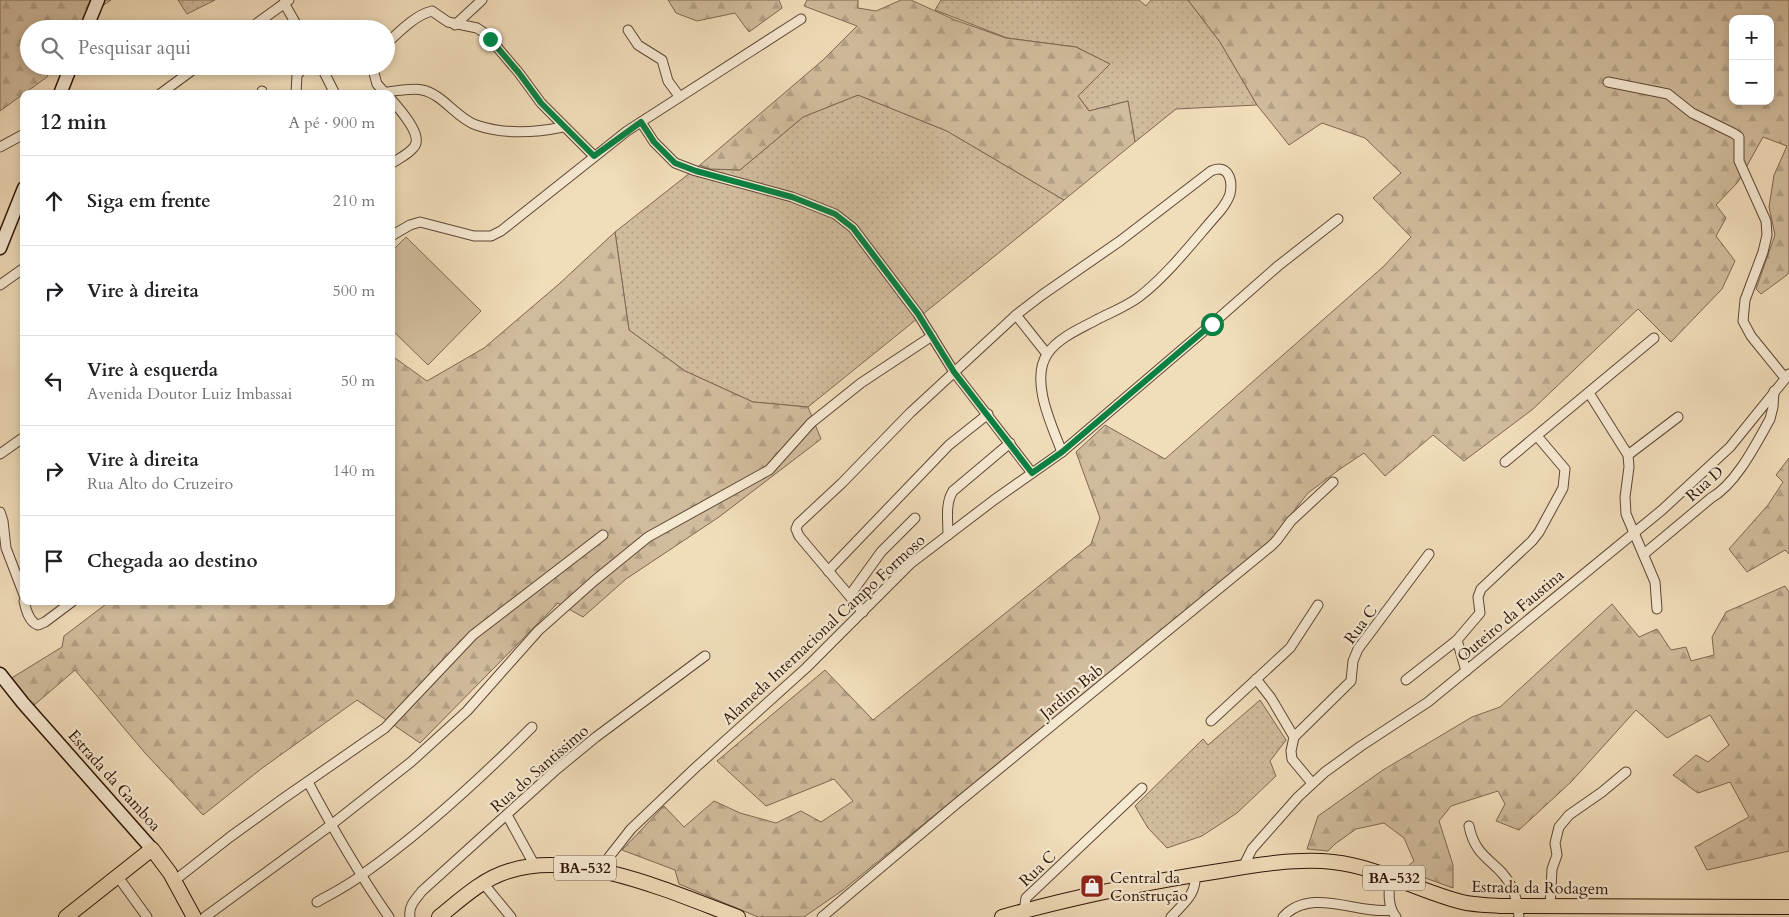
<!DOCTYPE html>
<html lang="pt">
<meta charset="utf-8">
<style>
body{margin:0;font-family:Cardo,serif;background:#f6f6f6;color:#202124}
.controls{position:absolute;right:15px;top:15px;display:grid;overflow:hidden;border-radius:10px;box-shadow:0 2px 8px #0003}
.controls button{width:45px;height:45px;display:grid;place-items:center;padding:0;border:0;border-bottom:1px solid #e0e0e0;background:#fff;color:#202124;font:25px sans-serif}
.stop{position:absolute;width:15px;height:15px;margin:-11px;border:4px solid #0b8043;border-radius:50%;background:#fff}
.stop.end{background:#0b8043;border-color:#fff;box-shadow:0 1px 5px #0008}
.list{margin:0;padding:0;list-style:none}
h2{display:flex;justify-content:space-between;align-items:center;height:65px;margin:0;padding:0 20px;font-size:21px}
h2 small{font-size:16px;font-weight:400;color:#757577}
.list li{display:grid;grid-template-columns:32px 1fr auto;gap:15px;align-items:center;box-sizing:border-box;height:90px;padding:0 20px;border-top:1px solid #e0e0e0}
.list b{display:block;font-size:19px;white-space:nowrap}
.list p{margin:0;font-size:16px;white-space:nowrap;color:#757577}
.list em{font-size:16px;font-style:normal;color:#757577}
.icon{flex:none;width:28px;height:28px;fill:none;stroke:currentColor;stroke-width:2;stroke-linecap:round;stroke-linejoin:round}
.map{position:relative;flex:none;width:1789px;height:917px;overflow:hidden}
.search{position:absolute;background:#fff;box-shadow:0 2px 8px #0003;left:20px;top:20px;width:375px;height:55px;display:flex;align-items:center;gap:12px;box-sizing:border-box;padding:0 18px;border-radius:28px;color:#757577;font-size:19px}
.panel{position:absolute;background:#fff;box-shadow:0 2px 8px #0003;left:20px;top:90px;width:375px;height:515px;border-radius:10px}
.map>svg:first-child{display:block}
.grass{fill:url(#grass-dots);stroke:#7f6752}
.forest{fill:url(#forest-firs);stroke:#7f6752;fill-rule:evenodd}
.garden{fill:#d0bb9c;stroke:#7f6752}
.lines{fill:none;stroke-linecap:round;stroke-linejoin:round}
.street-casing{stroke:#5f4634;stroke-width:11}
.secondary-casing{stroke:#2e1307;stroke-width:15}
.primary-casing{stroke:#2e1307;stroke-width:16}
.street{stroke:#f6e9d2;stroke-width:9}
.secondary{stroke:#f6e9d2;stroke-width:12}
.primary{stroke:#f1ddba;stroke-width:14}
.route{stroke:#0b8043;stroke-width:6}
.labels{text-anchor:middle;stroke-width:4.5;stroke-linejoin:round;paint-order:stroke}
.shield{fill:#f6e9d2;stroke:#6a5344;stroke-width:1}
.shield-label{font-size:15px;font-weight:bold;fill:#2e1307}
.street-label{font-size:16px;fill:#2e1307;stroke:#f6e9d2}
.poi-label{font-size:16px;fill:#2e1307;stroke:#f6e9d2;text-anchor:start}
</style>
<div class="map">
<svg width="1789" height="917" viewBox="0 0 1789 917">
<defs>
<pattern id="grass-dots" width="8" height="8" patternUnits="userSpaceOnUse" patternTransform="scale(1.25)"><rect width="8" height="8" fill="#d0bb9c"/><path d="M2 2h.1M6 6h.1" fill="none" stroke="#b3a085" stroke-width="1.8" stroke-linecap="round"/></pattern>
<pattern id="forest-firs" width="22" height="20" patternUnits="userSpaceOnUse" patternTransform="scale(1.25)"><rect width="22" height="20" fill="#d0bb9c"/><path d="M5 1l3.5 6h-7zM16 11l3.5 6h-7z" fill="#b3a085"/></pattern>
</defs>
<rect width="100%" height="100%" fill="#f1ddba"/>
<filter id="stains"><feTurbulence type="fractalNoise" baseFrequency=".004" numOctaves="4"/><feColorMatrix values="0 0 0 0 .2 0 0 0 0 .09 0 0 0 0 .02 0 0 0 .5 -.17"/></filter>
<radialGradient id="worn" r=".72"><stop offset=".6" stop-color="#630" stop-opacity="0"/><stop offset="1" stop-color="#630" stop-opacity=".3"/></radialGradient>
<!-- grass -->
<g class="grass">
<polygon points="178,0 215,0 187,14"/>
<polygon points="941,0 1139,0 1146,6 1151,0 1188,0 1220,42 1257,105 1176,109 1135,142 1128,101 1089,111 1078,96 1110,64 1076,47 1007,38 935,10"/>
<polygon points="858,95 947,131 1064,200 808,407 753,402 685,371 629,330 615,232 700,165 710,169 740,170 803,117"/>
<polygon points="1260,700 1286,740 1270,761 1276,776 1237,813 1202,836 1167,848 1148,828 1135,806 1203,739 1208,745"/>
</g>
<!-- forest -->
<g class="forest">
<polygon points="0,0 111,0 69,29 29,29 29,66 52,66 47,77 0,111"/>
<polygon points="668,0 779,0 782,8 749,32 735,13 697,21 676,13"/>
<polygon points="807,0 858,0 858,8 876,11 901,0 911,0 955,20 1006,38 1076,47 1110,64 1078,96 1089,111 1128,101 1135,142 1064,200 947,131 858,95 803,117 740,170 710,169 700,165 823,60 857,26 804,6"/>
<path d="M 1188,0 L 1789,0 L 1789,271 L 1787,275 L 1761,294 L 1756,289 L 1775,235 L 1769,207 L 1774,175 L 1787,146 L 1763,137 L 1738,182 L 1716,205 L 1726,218 L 1716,236 L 1735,261 L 1722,289 L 1671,342 L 1638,309 L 1533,409 L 1464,461 L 1433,435 L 1385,476 L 1364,453 L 1340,469 L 1308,493 L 1271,540 L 843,890 L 804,917 L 758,917 L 679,884 L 675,870 L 622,850 L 664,806 L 684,827 L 714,801 L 740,813 L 776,823 L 801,811 L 821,822 L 853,801 L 834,779 L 766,806 L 717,761 L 825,670 L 873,720 L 1091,544 L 1100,518 L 1076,452 L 1105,425 L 1165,459 L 1384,266 L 1411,237 L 1373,198 L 1401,173 L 1365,138 L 1322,123 L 1289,145 L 1257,105 L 1220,42 ZM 1733,19 L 1770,19 L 1770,101 L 1733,101 Z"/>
<polygon points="615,232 629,330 685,371 753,402 808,407 821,439 719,517 626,579 583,617 558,603 420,743 357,700 261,769 203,815 145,753 75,670 32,707 10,679 62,647 64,636 110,601 391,601 391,361 395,358 427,381 484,348 559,284"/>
<polygon points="1789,458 1789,554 1785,550 1747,572 1729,549 1768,505 1783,482 1776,475"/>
<polygon points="1785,586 1789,592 1789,851 1707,870 1695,847 1749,817 1730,782 1698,793 1673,775 1696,755 1708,762 1729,745 1710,715 1667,738 1636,710 1571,782 1519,830 1496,821 1505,804 1498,791 1451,806 1439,821 1453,865 1453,888 1403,870 1414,861 1404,838 1384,823 1356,829 1335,844 1328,851 1307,849 1318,816 1383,770 1472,717 1500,707 1612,604 1639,637 1657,629 1671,650 1686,647 1691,661 1714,655 1712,637 1726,612"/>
</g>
<!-- garden -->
<polygon class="garden" points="406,237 481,311 428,365 391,329 391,252"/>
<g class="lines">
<!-- street casing -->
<g class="street-casing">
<g id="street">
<polyline points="284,3 299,29"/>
<polyline points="455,25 482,0"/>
<polyline points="249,29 289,0"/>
<polyline points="628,30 638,45 662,60 668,81 679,96"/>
<path d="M 386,44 C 399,32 415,15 432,11 L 448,22 L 477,28 L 486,34 L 519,73 L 541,103 L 594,156"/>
<polyline points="321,66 335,94"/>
<polyline points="372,66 377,84 386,94"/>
<polyline points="1608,82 1668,94 1692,113 1733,133 1739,137 1739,161 1766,221 1767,235 1763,252 1745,300 1743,321 1751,336 1785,378"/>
<polyline points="262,91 263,94"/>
<polyline points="160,94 198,66"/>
<polyline points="296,94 297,75 305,66"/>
<path d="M 380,94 C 387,91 395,91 403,90 C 409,90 416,88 422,90 C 443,94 456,118 476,125 C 505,135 534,133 563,127"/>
<path d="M 391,99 C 399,109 424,135 414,147 C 409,154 398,159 391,164"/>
<polyline points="641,122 654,142 675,163 696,171 792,197 835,214 853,228 918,314 954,372 1032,473"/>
<polyline points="0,147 24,134"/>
<polyline points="391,236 410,225 420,222 474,236 491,236 501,231 627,131 801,19"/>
<polyline points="0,285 24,268"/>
<polyline points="1016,315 1047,354"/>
<polyline points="1589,393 1628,455 1629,467 1625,497 1626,514 1655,582 1657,609"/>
<polyline points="0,454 24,437"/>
<polyline points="1628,455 1678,417"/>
<polyline points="1505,462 1654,338"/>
<polyline points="0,512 3,521 6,548 24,595"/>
<path d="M 948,535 C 948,521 945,503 953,491 L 1010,443"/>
<path d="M 1644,554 L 1711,498 C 1736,484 1756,444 1770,419 L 1773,407 L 1774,391"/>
<polyline points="828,571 949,445 988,414"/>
<polyline points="850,595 881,552 915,518"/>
<path d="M 24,601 C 26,610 29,622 38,625 L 45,622 L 73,601"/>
<path d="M 863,612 L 799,536 L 796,529 L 798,524 L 842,483 L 910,413 L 1016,315 L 1042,295 L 1120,241 L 1211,171 C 1228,163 1233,180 1230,194 C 1228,200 1224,206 1220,211 C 1195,239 1169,274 1139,297 C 1127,306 1112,312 1098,319 C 1082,328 1059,337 1048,353 C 1029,379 1052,426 1062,452"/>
<polyline points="1466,671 1457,640 1480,613 1478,597 1481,589 1532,541 1539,532 1563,488 1565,469 1537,436"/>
<polyline points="1256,679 1271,698 1294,737"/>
<polyline points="1406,680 1457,640"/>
<polyline points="1211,721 1290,648 1318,605"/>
<path d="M 308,782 C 333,829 359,874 389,917"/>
<polyline points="1312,783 1292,759 1291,751 1294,737 1351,681 1353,661 1358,649 1429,554"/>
<polyline points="507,815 535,866"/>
<path d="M 1469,826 C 1476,861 1498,860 1511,886 C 1516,895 1518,907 1519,917"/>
<polyline points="1243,867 1252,849 1298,797 1325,772 1361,746 1428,702 1662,510 1730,447 1789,374"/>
<polyline points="601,870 609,857 631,829 694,769 806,668 910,564 994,500 1062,452 1212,324 1278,266 1338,219"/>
<path d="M 1390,876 C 1389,891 1387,906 1396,917"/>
<polyline points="118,877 147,917"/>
<polyline points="174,881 230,837 284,798 385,728 473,635 603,535"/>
<polyline points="483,883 511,917"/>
<path d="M 317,902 C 333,893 349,885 363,874 C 424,831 479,780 532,727"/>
<polyline points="1550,906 1552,869 1557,855 1555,843 1559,827 1569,815 1602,792 1626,772"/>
<polyline points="1024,911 1026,898 1142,788"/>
<polyline points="205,917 331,825 411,762 467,711 538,631 594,581 648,537 769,470 811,423 861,383 932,336"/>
<path d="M 410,917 C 408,906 416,899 422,891 L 557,769 L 596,737 L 705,656"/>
<polyline points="822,917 955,805 1271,546 1277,540 1291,521 1333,482"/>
<path d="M 1171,917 C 1184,903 1197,894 1195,874"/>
<path d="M 1283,917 C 1311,886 1358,915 1391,910"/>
</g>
</g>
<!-- secondary casing -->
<g class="secondary-casing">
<g id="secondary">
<polyline points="86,29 98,0"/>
<polyline points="60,94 71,66"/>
<polyline points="0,248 24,188"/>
<polyline points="0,674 23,703 152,849"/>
</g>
</g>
<!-- primary casing -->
<g class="primary-casing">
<g id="primary">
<polyline points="66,917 152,849 170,873 194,917"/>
<path d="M 439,917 C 460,900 482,879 509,871 C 578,849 673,893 738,917"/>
<path d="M 1002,917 C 1073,897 1147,882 1220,871 C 1255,865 1297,858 1333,862 C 1379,867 1418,891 1462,902 C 1474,905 1487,905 1500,906 L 1789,907"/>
</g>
</g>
<!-- street -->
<use href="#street" class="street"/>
<!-- secondary -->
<use href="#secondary" class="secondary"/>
<!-- primary -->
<use href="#primary" class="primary"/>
</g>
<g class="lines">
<!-- route -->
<polyline class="route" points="490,39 519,73 541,103 594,156 641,122 654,142 675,163 696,171 792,197 835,214 853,228 918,314 954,372 1032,473 1062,452 1212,324"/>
</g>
<!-- icons -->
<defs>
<g id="shop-square" transform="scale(1.25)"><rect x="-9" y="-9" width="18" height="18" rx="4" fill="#8f2418" stroke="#f6e9d2"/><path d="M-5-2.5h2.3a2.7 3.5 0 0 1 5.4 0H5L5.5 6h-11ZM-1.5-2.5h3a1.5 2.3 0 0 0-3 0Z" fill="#fff"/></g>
</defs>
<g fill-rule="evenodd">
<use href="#shop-square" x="1092" y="886"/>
</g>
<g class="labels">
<!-- shield labels -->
<g class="shield">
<rect x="554" y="855.5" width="62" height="25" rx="4"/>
<rect x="1363" y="865.5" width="62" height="25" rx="4"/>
</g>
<g class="shield-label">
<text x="585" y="873">BA-532</text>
<text x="1394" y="883">BA-532</text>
</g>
<!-- street labels -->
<g class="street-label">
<text transform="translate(1704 483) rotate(-42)" y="6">Rua D</text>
<text transform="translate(1510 615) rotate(-40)" y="6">Outeiro da Faustina</text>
<text transform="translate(1360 624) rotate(-54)" y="6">Rua C</text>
<text transform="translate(823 629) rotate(-43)" y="6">Alameda Internacional Campo Formoso</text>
<text transform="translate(1071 691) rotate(-39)" y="6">Jardim Bab</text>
<text transform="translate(539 768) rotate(-41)" y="6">Rua do Santissimo</text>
<text transform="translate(115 780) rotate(48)" y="6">Estrada da Gamboa</text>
<text transform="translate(1037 868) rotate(-44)" y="6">Rua C</text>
<text transform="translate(1540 887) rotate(1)" y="6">Estrada da Rodagem</text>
</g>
<!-- poi labels -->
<g class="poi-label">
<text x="1110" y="883">Central da<tspan x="1110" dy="18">Construção</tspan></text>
</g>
</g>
<rect width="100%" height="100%" filter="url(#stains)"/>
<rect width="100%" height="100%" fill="url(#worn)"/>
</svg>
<div class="controls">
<button>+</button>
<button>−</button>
</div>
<div class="stop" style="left:1212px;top:324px"></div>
<div class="stop end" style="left:490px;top:39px"></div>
<div class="search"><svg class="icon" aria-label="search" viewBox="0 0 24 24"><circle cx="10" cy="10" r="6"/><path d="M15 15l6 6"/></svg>Pesquisar aqui</div>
<section class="panel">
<h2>12 min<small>A pé · 900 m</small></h2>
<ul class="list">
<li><svg class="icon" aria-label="ahead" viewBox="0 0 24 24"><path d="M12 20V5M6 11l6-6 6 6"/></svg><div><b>Siga em frente</b></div><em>210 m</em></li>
<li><svg class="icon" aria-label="right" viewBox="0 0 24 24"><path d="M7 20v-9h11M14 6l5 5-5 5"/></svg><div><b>Vire à direita</b></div><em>500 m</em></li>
<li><svg class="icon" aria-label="left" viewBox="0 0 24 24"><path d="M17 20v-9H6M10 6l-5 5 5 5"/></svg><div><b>Vire à esquerda</b><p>Avenida Doutor Luiz Imbassai</p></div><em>50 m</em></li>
<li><svg class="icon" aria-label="right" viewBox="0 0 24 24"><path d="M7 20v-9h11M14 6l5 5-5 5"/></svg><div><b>Vire à direita</b><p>Rua Alto do Cruzeiro</p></div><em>140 m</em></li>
<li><svg class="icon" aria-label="arrive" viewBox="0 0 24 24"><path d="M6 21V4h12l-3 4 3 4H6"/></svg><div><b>Chegada ao destino</b></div></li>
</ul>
</section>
</div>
